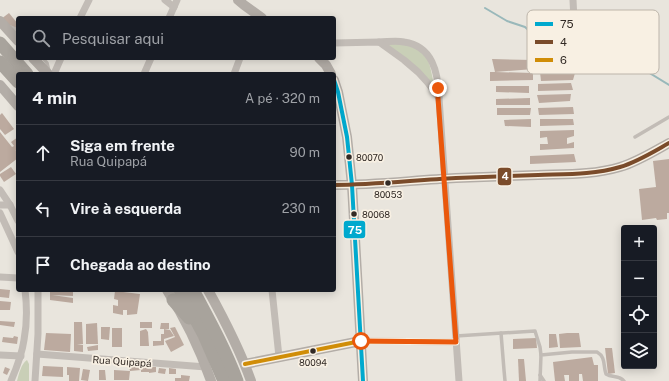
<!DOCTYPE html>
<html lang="pt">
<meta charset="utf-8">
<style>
body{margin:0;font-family:"Public Sans",sans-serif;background:#242831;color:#f1f3f6}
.controls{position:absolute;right:12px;bottom:12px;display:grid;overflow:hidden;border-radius:4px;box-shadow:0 2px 10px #0003}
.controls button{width:36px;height:36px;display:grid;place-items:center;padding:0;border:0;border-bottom:1px solid #363941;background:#171b24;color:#f1f3f6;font:20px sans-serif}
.stop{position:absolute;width:12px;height:12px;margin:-9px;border:3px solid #ea580c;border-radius:50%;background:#fff}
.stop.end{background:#ea580c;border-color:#fff;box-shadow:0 1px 4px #0008}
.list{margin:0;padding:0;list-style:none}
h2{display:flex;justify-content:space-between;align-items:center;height:52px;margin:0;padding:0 16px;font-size:17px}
h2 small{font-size:13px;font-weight:400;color:#9ea1a6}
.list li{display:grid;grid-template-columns:26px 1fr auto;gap:12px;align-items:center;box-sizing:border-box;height:56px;padding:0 16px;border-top:1px solid #363941}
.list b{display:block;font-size:15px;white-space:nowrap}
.list p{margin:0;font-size:13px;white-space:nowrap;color:#9ea1a6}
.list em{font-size:13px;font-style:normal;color:#9ea1a6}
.icon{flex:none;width:22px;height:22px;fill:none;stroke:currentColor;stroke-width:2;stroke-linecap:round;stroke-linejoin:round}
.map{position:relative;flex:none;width:669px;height:381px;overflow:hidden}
.search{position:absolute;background:#171b24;box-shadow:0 2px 10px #0003;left:16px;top:16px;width:320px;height:44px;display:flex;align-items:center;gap:10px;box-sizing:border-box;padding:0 14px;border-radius:4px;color:#9ea1a6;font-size:15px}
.panel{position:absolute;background:#171b24;box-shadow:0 2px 10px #0003;left:16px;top:72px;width:320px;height:220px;border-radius:4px}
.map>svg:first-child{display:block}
.green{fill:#c9cfb7}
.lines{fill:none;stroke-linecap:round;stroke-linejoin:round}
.stream{stroke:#99b8ba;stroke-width:2}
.building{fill:#bcaa9f}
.lane{stroke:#c2bcb6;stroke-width:3.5}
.street{stroke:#c2bcb6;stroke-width:7}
.secondary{stroke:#b3ada7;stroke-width:10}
.highway{stroke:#a8a39c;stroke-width:13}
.bus-1-casing{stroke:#f8f0e3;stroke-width:7}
.bus-2-casing{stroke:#f8f0e3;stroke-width:7}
.bus-3-casing{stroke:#f8f0e3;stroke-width:7}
.bus-1{stroke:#00a9ce;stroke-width:4}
.bus-2{stroke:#7a4b2a;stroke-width:4}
.bus-3{stroke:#d08d07;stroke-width:4}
.route{stroke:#ea580c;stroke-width:5}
.bus-dot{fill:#322a25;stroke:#f8f0e3;stroke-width:1.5}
.labels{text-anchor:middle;stroke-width:3.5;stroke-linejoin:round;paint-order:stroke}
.bus-label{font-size:9px;fill:#322a25;stroke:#f8f0e3;text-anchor:start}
.street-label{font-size:10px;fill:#322a25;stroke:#f8f0e3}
.key{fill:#f8f0e3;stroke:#bdb5aa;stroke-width:1}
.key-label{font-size:11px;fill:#322a25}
.line-badge{stroke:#f8f0e3;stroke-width:1.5}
.badge-label{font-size:11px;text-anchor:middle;font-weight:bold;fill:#fff}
</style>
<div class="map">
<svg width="669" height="381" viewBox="0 0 669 381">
<rect width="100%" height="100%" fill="#e9e5dd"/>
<!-- green -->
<g class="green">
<path d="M 396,41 C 401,43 419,49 423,52 C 430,59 433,79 434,88 L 386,43 Z"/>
<path d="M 27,360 L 29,364 L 29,381 L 17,381 C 19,374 21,364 27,360 Z"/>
</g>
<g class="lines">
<!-- stream -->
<polyline class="stream" points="485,8 507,21 525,27 539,40 546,49 553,52 562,52 582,55 584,46 587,42 625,58 669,85"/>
</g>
<!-- building -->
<g class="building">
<polygon points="9,13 18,24 18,38 1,19"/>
<polygon points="492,59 533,60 534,69 495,72 533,73 533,80 490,81 490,72 495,72"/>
<polygon points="540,72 575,73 573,80 541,81"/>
<polygon points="571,83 573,90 538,91 538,84"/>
<polygon points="496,86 529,86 529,93 496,92"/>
<polygon points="571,94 570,101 539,103 537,95"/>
<polygon points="530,98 530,105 496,105 496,99"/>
<polygon points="573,107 574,114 539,115 538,108"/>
<polygon points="497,108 531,108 530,115 497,115"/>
<polygon points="2,113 14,129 5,135 0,129 0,115"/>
<polygon points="531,119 531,127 505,126 504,120"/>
<polygon points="540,119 573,119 574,125 540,126"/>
<polygon points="574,130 574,136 567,138 567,144 574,142 574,148 540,150 540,144 548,144 547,137 540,138 540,131"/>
<polygon points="0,132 12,147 14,146 11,142 18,137 18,143 16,145 17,146 18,145 18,148 15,151 18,149 18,158 0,172"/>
<polygon points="574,154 576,162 530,164 530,156"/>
<polygon points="669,159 669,213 667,213 667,219 657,220 656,218 642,220 639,189 656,187 653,161"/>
<polygon points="11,167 16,174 4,182 0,176 0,174"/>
<polygon points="0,289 10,290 9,298 0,297"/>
<polygon points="50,290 73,290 73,296 52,295 73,298 73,303 50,300"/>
<polygon points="115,291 140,294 137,314 127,315 127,310 123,310 123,315 113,313 113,305 118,306 118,300 114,299"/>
<polygon points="0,301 11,302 10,310 0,310"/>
<polygon points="0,321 15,322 14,327 0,325"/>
<polygon points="74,322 82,322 83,344 77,345 83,345 83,352 74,351"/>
<rect x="140" y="322" width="12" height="6"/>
<polygon points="97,323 98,344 86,344 86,324"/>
<polygon points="161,323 169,323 169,329 160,329"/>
<polygon points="101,327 110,327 109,340 101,339"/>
<polygon points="175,327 184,345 171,352 165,341 175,337 170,328"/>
<rect x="112" y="328" width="10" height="19"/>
<polygon points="146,329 148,332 149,346 140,346 140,331"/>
<polygon points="164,329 170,330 174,336 164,339 164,345 153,346 153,341 161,341 161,334 164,334"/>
<polygon points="46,333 71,334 70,352 44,350"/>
<polygon points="567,333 579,333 581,347 560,348 559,334"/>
<polygon points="549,334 556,334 558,347 549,348"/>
<polygon points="14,336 18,337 17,344 2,342 3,337 13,338"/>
<polygon points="536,338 537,348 513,349 513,339"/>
<polygon points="98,345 98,350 88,351 87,347"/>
<polygon points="605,348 612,348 615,373 608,374"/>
<polygon points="592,357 594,365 598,365 598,381 583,381 582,374 579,374 579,381 569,381 569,375 564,375 565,381 555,381 553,362"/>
<polygon points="518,359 524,359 526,381 519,381"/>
<polygon points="141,365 141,367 156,367 156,372 149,373 149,372 141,372 141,370 130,371 129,380 114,380 114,370 130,371 129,366"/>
<polygon points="43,366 63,367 63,377 42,376"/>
<polygon points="5,367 10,369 7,375 3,373"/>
<polygon points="67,367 80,368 79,381 69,381 69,375 67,375"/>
<polygon points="159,368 166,369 165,374 158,373"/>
<polygon points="169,368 176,369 176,374 169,374"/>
<polygon points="83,369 90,370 88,381 81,380"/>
<polygon points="99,370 105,370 106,380 99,380"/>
<polygon points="181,375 190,376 189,381 175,381 175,378 181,378"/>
</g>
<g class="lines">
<!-- lane -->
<g class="lane">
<polyline points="10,27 18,30"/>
<polyline points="43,58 47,63 49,71"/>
<polyline points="635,137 669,117"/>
<polyline points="501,333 504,370 505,381"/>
<polyline points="456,336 535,331 540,347 541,355"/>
<polyline points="540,375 544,381"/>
<path d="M 540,381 L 541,355 L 572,352 L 597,352 C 606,357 603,366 606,374 C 612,378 619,375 624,381"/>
</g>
<!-- street -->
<g class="street">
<polyline points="165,0 174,7"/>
<polyline points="573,0 574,20"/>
<polyline points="80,18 89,0"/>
<polyline points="169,18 177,0"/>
<path d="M 379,42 C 387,42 396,40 404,42 C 433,46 438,73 439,97"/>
<polyline points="334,43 379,42 404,60 418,72 428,83 439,98 459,381"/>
<polyline points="54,74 61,58"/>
<polyline points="144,74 151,58"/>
<polyline points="234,74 240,58"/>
<polyline points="0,190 10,205 18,221"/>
<polyline points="0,205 10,205"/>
<polyline points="0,213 18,252"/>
<polyline points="0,277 18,278"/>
<polyline points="272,290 279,357"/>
<polyline points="361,341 456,342"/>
<polyline points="37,354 206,367"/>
<polyline points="0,355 21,356"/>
<path d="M 11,381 C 17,367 22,354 24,340 C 27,324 27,306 25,290"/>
<polyline points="35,381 38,334 38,290"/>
</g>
<!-- secondary -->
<g class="secondary">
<polyline points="238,0 244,5 262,18"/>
<polyline points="0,21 18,41"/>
<polyline points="33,58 48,74"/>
<polyline points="319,58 326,65 331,74"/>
<polyline points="334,80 338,92 347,137 352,185 363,381"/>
<polyline points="0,85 18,106"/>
<path d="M 334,185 C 375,185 415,180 456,178 C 483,177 511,176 538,175 C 565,174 593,175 620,167 C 637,162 653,152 669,143"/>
<path d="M 167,290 C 185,318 200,349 211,381"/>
<path d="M 208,290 C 224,319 240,350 251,381"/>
<polyline points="245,364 361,341"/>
</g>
<!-- highway -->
<g class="highway">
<polyline points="0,43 27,74"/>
<polyline points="0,62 18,82"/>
<polyline points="180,290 204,335 224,381"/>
<path d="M 193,290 C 209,320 225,349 237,381"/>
<polyline points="173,300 189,318"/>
</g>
<!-- bus-1 casing -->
<g class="bus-1-casing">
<polyline id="bus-1" points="334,80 338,92 347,137 352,185 363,381"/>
</g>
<!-- bus-2 casing -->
<g class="bus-2-casing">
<path id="bus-2" d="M 334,185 C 375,185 415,180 456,178 C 483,177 511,176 538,175 C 565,174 593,175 620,167 C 637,162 653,152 669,143"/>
</g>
<!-- bus-3 casing -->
<g class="bus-3-casing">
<polyline id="bus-3" points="245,364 361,341 456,342"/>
</g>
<!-- bus-1 -->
<use href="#bus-1" class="bus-1"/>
<!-- bus-2 -->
<use href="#bus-2" class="bus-2"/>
<!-- bus-3 -->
<use href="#bus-3" class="bus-3"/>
</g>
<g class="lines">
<!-- route -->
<polyline class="route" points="361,341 456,342 438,98 438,88"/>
</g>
<!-- markers -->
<g class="bus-dot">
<circle cx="349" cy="157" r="3.5"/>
<circle cx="388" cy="183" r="3.5"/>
<circle cx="354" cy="214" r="3.5"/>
<circle cx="313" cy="351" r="3.5"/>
</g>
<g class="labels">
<!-- bus labels -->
<g class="bus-label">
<text x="356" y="161">80070</text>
<text x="388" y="198" text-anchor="middle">80053</text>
<text x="362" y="218">80068</text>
<text x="313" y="366" text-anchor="middle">80094</text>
</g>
<!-- street labels -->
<g class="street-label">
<text transform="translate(122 361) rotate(4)" y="4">Rua Quipapá</text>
</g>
</g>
<!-- legend -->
<rect x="527" y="10" width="132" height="64" rx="6" class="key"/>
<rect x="535" y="22" width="18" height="4" fill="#00a9ce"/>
<rect x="535" y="40" width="18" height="4" fill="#7a4b2a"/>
<rect x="535" y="58" width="18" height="4" fill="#d08d07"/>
<g class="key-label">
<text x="560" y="28">75</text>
<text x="560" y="46">4</text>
<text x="560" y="64">6</text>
</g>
<g class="line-badge">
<rect x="497" y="167" width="15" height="19" rx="4" fill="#7a4b2a"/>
<rect x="343" y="220" width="23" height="19" rx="4" fill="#00a9ce"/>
</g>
<g class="badge-label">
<text x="505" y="180">4</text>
<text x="355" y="234">75</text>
</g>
</svg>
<div class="controls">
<button>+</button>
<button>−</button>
<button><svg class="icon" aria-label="locate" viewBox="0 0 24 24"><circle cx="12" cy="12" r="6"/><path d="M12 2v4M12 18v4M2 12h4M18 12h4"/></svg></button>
<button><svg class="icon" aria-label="layers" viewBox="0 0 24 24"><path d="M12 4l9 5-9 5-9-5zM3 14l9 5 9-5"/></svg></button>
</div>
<div class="stop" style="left:361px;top:341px"></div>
<div class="stop end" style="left:438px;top:88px"></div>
<div class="search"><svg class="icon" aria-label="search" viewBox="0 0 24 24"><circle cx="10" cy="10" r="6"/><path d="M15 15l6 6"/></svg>Pesquisar aqui</div>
<section class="panel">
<h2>4 min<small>A pé · 320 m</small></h2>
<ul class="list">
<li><svg class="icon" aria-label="ahead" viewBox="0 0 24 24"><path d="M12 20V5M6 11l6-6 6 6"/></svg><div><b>Siga em frente</b><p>Rua Quipapá</p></div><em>90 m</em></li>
<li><svg class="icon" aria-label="left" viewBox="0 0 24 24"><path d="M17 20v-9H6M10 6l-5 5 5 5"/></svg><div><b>Vire à esquerda</b></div><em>230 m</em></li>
<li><svg class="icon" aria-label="arrive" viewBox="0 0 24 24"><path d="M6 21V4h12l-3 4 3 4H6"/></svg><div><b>Chegada ao destino</b></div></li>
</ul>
</section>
</div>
